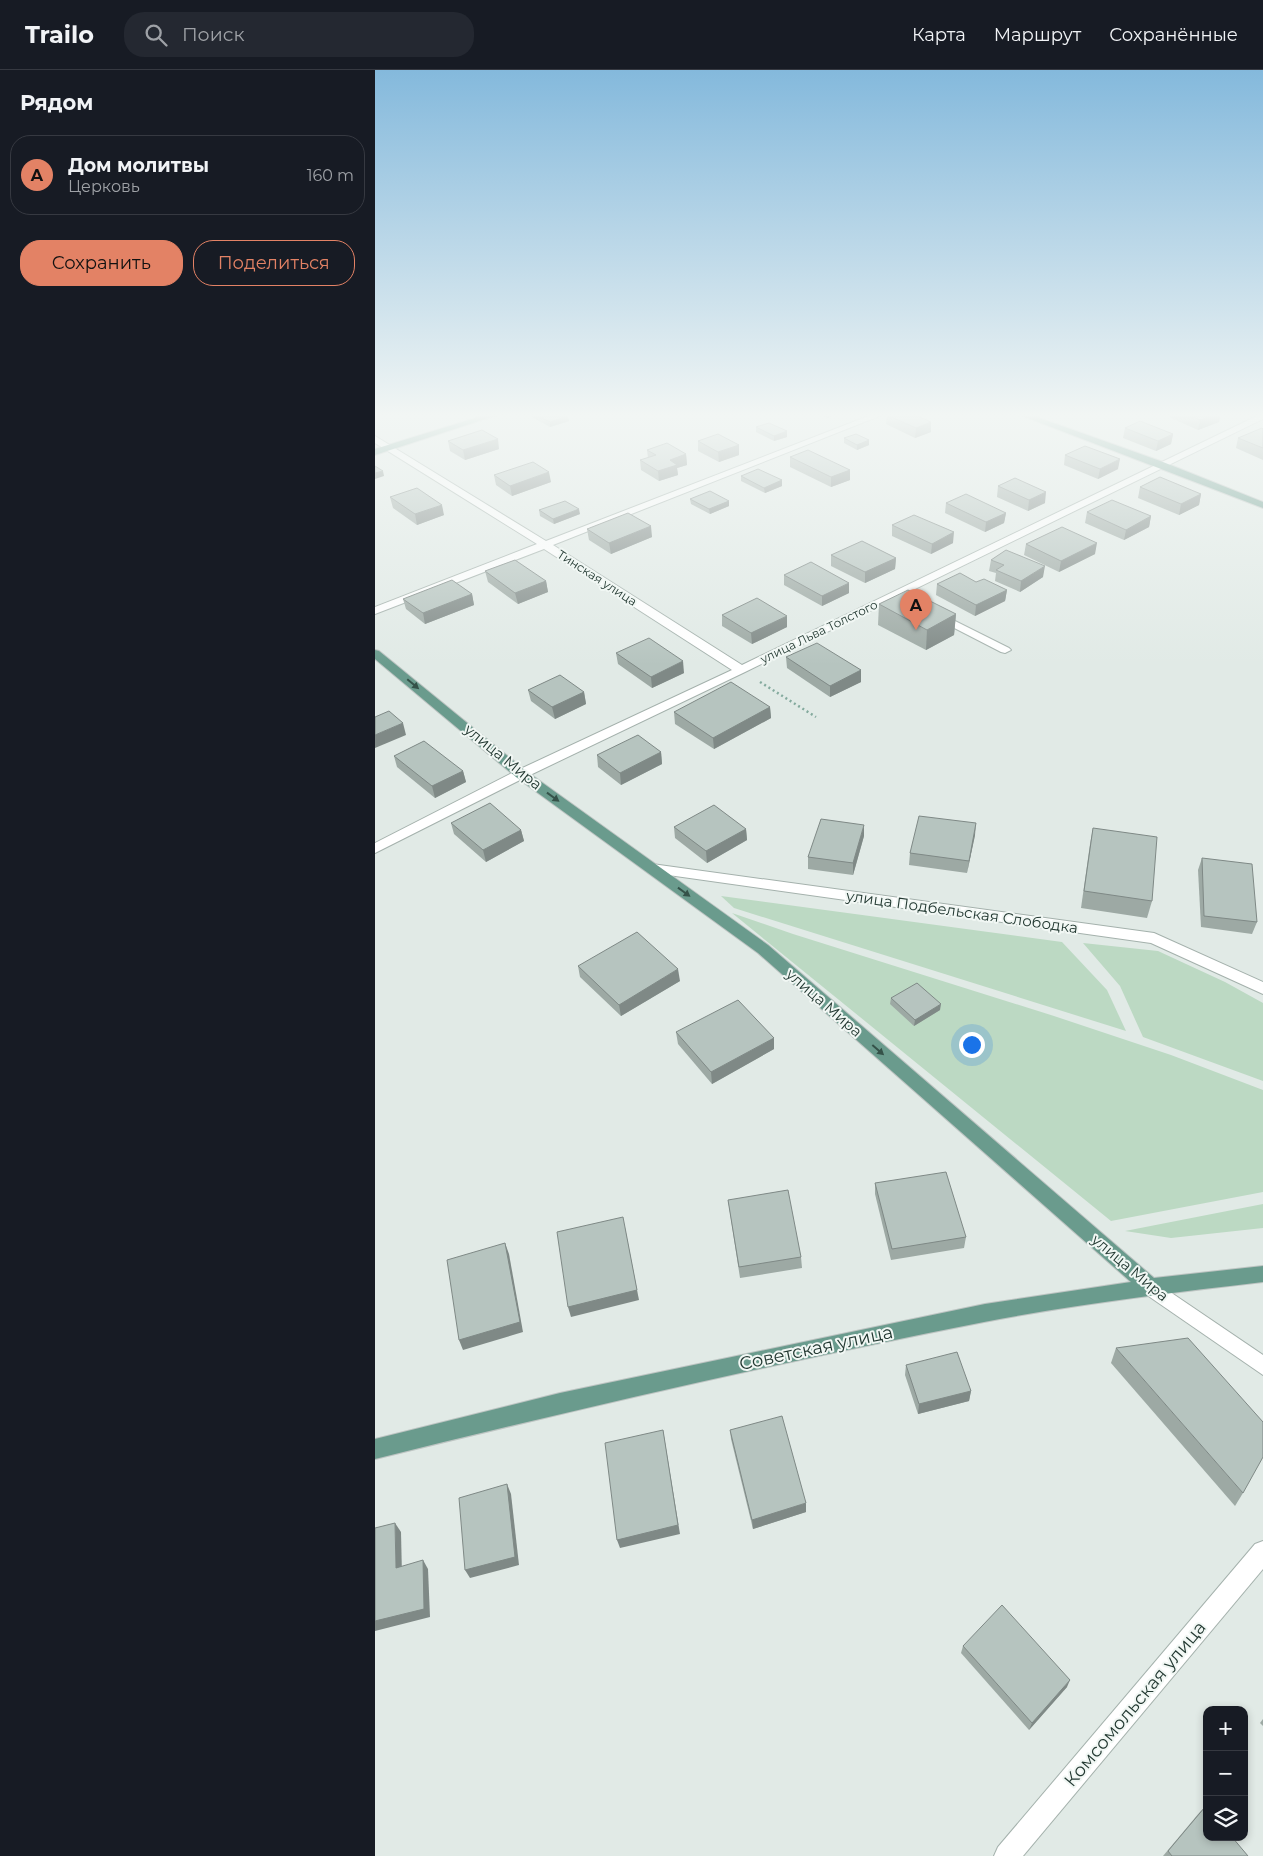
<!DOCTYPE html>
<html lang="ru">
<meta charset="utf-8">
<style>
body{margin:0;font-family:Montserrat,sans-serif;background:#242831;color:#f1f3f6}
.controls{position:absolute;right:15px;bottom:15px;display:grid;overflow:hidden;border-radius:10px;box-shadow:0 2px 8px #0003}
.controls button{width:45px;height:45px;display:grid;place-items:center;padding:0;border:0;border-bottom:1px solid #363941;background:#171b24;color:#f1f3f6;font:25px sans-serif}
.you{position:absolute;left:596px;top:974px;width:18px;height:18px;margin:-12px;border:4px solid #fff;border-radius:50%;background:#1a73e8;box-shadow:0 0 0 8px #1a73e833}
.badge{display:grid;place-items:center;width:32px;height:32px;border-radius:50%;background:#e38265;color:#111;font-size:16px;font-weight:700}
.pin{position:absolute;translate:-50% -41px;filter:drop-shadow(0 1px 2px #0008)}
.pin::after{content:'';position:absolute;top:26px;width:18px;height:15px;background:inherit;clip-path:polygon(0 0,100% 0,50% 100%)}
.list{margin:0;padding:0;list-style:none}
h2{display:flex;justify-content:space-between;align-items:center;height:65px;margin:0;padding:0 20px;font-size:21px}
h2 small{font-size:16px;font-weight:400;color:#9ea1a6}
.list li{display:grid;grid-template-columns:32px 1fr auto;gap:15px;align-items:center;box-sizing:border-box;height:80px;margin:0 10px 10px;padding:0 10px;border:1px solid #363941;border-radius:20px}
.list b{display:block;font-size:19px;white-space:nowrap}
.list p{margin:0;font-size:16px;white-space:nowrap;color:#9ea1a6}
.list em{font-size:16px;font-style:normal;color:#9ea1a6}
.actions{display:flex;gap:10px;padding:15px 20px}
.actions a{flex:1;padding:11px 0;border:1px solid #e38265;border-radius:20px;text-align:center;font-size:18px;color:#e38265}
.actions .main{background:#e38265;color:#111}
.icon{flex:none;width:28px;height:28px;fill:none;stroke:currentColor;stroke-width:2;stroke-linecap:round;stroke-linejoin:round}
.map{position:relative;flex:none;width:888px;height:1786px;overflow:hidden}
header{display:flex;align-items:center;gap:30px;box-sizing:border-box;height:70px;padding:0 25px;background:#171b24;border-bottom:1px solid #363941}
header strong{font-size:24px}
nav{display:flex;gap:28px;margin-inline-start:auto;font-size:18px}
.search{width:350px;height:45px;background:#242831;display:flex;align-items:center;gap:12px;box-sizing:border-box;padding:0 18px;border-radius:20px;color:#9ea1a6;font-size:19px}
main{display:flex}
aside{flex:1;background:#171b24}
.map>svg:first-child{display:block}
.green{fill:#bcd9c3}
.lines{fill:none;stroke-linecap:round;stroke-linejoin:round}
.minor-casing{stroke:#a4b1ac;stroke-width:2}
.major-casing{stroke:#bdc4c2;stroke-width:2}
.path{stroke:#84aa9e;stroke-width:2.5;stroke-dasharray:2 3;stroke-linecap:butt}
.minor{fill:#fff;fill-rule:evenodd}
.major{fill:#6a9b8d;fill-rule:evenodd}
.wall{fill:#9da9a4}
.shaded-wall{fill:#7f8986}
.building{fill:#b6c4bf;stroke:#7f8986}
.oneway{fill:#355249}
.labels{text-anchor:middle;stroke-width:4;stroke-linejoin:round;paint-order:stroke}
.far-street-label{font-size:12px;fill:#233932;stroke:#f1f7f4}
.street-label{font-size:15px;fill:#233932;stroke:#f1f7f4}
.near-street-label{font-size:18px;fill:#233932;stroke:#f1f7f4}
</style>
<header>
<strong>Trailo</strong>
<div class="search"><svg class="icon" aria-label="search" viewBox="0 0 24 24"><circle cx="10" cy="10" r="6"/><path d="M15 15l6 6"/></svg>Поиск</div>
<nav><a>Карта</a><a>Маршрут</a><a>Сохранённые</a></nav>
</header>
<main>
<aside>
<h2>Рядом<small></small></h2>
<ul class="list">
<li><span class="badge">A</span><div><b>Дом молитвы</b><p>Церковь</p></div><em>160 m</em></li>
</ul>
<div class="actions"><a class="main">Сохранить</a><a>Поделиться</a></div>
</aside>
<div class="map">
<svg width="888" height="1786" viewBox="0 0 888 1786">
<rect width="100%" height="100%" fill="#e1eae6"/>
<!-- green -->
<g class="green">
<polygon points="346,826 687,872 732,920 751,961 359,838"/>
<polygon points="357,843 418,864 679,946 796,985 888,1020 888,1122 736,1151"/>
<polygon points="708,873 783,881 850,912 888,933 888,1011 768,967 745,916"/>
<polygon points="888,1134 888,1158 796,1168 750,1161"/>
</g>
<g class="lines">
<!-- minor casing -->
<g class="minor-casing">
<g id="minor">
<polygon points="496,345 507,345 178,475 367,595 884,345 888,345 888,349 370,602 151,707 0,783 0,773 141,701 357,600 169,479 0,544 0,537 162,474 0,373 0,366 171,471"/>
<polygon points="562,542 634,578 636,580 630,583 626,582 558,547 558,543"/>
<polygon points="277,794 779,863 888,912 888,924 776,873 272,802 270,799 272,796"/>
<polygon points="776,1209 888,1285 888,1305 769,1223 767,1217 769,1211"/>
<polygon points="888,1471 888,1499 648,1786 619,1786 623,1777 880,1474"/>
</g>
</g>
<!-- major casing -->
<g class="major-casing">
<g id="major">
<polygon points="110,345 122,345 0,385 0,379"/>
<polygon points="645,345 656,345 788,392 888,432 888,438"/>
<path d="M 0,580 L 4,581 L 151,701 L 393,875 L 779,1208 L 888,1196 L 888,1212 C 795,1223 701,1234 609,1252 C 405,1292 202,1339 0,1389 L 0,1369 L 185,1323 L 610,1234 L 756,1212 L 383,883 L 141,707 L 0,589 Z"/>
</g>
</g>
<!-- path -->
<polyline class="path" points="385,612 441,647"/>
<!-- minor -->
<use href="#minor" class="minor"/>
<!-- major -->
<use href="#major" class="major"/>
</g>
<!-- wall -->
<g class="wall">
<polygon points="157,345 191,345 194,351 175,357 157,347"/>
<polygon points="446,345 460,345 452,348"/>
<polygon points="512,345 556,362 540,368 511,354"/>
<polygon points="794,345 845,345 844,352 823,360 794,347"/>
<polygon points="381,357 412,367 399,371 381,362"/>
<polygon points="750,358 798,364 796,374 781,381 748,368"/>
<polygon points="888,359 888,390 861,378 863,368"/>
<polygon points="469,368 494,375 482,380 469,373"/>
<polygon points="73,371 124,379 90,390 75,381"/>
<polygon points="323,371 364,375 364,385 344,392 323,381"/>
<polygon points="272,380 311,384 312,395 302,398 303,405 284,411 266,400 265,390 273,388"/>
<polygon points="690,385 743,399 723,409 689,395"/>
<polygon points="415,387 475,400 475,410 456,417 415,397"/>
<polygon points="119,405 176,412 137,426 121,415"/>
<polygon points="366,406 407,410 407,416 390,423 366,411"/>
<polygon points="623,416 670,433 653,441 622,427"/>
<polygon points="765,417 826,424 824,435 804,445 763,428"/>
<polygon points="15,427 69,445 42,455 18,438"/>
<polygon points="315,429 354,431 354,436 335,444 316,434"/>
<polygon points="571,433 631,443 629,453 610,462 570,443"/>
<polygon points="164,440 205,444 179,454 165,446"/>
<polygon points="712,442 776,446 774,457 749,470 710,453"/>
<polygon points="517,455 578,473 556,484 517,466"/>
<polygon points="212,459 277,467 236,484 214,470"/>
<polygon points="651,474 720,484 684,502 649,485"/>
<polygon points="456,485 521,488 520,499 490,513 456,496"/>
<polygon points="616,490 668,507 645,522 620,511 621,503 614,501"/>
<polygon points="110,501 171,511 173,522 143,534 113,512"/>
<polygon points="409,505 474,523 447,536 409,515"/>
<polygon points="562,514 632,520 630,531 600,546 561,525"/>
<polygon points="97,524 99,535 50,554 31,539 28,529"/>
<polygon points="504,534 581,544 579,565 551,580 503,555"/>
<polygon points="347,545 412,557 377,574 347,556"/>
<polygon points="241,583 309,603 277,618 243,594"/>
<polygon points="411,587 486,600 486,612 455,627 412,598"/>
<polygon points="153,620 209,622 211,634 180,649 156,631"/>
<polygon points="395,637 396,648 339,679 300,654 299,642"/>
<polygon points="286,682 287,694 246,715 223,697 222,685"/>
<polygon points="19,686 88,701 91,712 60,728 22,697"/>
<polygon points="76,753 146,760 149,771 111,792 79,764"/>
<polygon points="299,757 371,759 372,770 332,793 300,768"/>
<polygon points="718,758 777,831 772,848 706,838 715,774"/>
<polygon points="600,765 592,803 534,795 535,783"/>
<polygon points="489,766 478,805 433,799 433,787"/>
<polygon points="827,788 882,852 877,864 826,857 823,800"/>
<polygon points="203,896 305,911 246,946 205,907"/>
<polygon points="516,928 565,940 539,956 515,934"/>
<polygon points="301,962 399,968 399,979 337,1014 303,974"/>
<polygon points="500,1113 591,1167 589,1178 516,1190 500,1124"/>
<polygon points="353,1130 426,1187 427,1198 365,1208"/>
<polygon points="741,1278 868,1423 860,1436 736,1293"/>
<polygon points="531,1295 596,1321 594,1331 543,1344 530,1305"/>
<polygon points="355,1360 431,1442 378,1459 356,1369"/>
<polygon points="588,1576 692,1617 654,1660 586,1583"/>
<polygon points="888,1649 888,1656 885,1653"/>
<polygon points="830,1737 873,1786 788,1786 824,1743"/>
</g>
<!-- shaded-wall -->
<g class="shaded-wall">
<polygon points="452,345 460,345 452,348"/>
<polygon points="839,345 845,345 844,352 823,360 825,350"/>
<polygon points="193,346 194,351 175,357 175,352"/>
<polygon points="556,352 556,362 540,368 541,358"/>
<polygon points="412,361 412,367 399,371 399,366"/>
<polygon points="798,364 796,374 781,381 783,371"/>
<polygon points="123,369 124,379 90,390 88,380"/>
<polygon points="494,370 494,375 482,380 482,375"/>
<polygon points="364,375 364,385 344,392 343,382"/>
<polygon points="311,384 312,395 302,398 303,405 284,411 283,401 295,390"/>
<polygon points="745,389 743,399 723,409 725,399"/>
<polygon points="475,400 475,410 456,417 456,407"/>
<polygon points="8,401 9,406 0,409 0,403"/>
<polygon points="174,402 176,412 137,426 135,416"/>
<polygon points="407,410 407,416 390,423 389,418"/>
<polygon points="671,422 670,433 653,441 654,430"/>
<polygon points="826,424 824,435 804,445 806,434"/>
<polygon points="354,431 354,436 335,444 334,439"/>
<polygon points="67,435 69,445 42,455 40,444"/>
<polygon points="204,439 205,444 179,454 178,449"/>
<polygon points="631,443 629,453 610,462 611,452"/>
<polygon points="776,446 774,457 749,470 751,460"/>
<polygon points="276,456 277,467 236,484 234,473"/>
<polygon points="579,462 578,473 556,484 557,474"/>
<polygon points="722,473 720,484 684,502 686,491"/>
<polygon points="521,488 520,499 490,513 490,502"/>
<polygon points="670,496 668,507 645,522 646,511"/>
<polygon points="171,511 173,522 143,534 140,523"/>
<polygon points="474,513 474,523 447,536 447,526"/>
<polygon points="632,520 630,531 600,546 601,535"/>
<polygon points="97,524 99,535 50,554 48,543"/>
<polygon points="581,544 579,565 551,580 552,560"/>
<polygon points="412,546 412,557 377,574 376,563"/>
<polygon points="308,591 309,603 277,618 276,607"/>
<polygon points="486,600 486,612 455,627 455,616"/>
<polygon points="209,622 211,634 180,649 177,637"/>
<polygon points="395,637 396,648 339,679 338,668"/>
<polygon points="28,653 31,665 0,678 0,665"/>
<polygon points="286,682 287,694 246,715 245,703"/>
<polygon points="88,701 91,712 60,728 57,716"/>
<polygon points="601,753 600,765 592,803 594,791"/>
<polygon points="489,755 489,766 478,805 478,793"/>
<polygon points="371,759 372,770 332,793 331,781"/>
<polygon points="146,760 149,771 111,792 108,780"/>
<polygon points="303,899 305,911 246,946 244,935"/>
<polygon points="566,934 565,940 539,956 540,950"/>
<polygon points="399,968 399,979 337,1014 336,1002"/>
<polygon points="250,1158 264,1230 196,1247 193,1237"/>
<polygon points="130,1173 134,1184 148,1262 88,1280 84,1270"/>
<polygon points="596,1321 594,1331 543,1344 544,1334"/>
<polygon points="288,1360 305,1464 245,1478 242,1470"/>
<polygon points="132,1414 136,1424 144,1495 95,1508 90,1500"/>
<polygon points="431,1433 431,1442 378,1459 377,1450"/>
<polygon points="20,1453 26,1462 27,1506 21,1498"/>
<polygon points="48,1490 53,1499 55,1547 0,1561 0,1551"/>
<polygon points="695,1610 692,1617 654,1660 657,1653"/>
</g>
<!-- building -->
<g class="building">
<polygon points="161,345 191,345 193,346 175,352"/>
<polygon points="512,345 540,345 556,352 541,358"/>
<polygon points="814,345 839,345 825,350"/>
<polygon points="765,351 798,364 783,371 750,358"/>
<polygon points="394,353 412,361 399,366 381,357"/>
<polygon points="887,358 888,359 888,378 863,368"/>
<polygon points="107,360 123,369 88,380 73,371"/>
<polygon points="343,364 364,375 343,382 323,371"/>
<polygon points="481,364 494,370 482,375 469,368"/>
<polygon points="292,373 311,384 295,390 302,395 283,401 265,390 281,385 272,380"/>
<polygon points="710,376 745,389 725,399 690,385"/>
<polygon points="433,380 475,400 456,407 415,387"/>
<polygon points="158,392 174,402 135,416 119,405"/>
<polygon points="0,396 8,401 0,403"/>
<polygon points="383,399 407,410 389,418 366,406"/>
<polygon points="785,407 826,424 806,434 765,417"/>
<polygon points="640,408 671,422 654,430 623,416"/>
<polygon points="42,418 67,435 40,444 15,427"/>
<polygon points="335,421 354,431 334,439 315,429"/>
<polygon points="591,424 631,443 611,452 571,433"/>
<polygon points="737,430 776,446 751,460 712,442"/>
<polygon points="190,431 204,439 178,449 164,440"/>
<polygon points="253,443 276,456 234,473 212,459"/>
<polygon points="539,445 579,462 557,474 517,455"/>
<polygon points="687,457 722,473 686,491 651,474"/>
<polygon points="487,471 521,488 490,502 456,485"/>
<polygon points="631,480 670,496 646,511 621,500 629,495 616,490"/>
<polygon points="140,490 171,511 140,523 110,501"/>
<polygon points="436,492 474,513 447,526 409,505"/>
<polygon points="585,503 601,512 609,509 632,520 601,535 562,514"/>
<polygon points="77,510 97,524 48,543 28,529"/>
<polygon points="533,520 581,544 552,560 504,534"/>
<polygon points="382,528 412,546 376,563 347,545"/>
<polygon points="274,568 308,591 276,607 241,583"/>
<polygon points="442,573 486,600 455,616 411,587"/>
<polygon points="185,605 209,622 177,637 153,620"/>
<polygon points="356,612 395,637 338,668 299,642"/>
<polygon points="14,641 28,653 0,665 0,647"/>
<polygon points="263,665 286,682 245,703 222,685"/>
<polygon points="49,671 88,701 57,716 19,686"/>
<polygon points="115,733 146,760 108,780 76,753"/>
<polygon points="339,735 371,759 331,781 299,757"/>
<polygon points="544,746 601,753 594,791 535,783"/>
<polygon points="446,749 489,755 478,793 433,787"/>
<polygon points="718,758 782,767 777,831 709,821"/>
<polygon points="827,788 877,794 882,852 829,846"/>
<polygon points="262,862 303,899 244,935 203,896"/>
<polygon points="542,913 566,934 540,950 516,928"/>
<polygon points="363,930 399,968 336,1002 301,962"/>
<polygon points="571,1102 591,1167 517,1179 500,1113"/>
<polygon points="413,1120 426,1187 364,1197 353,1130"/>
<polygon points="248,1147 262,1220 193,1237 182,1162"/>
<polygon points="130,1173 145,1252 84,1270 72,1190"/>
<polygon points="813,1268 888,1352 888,1387 868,1423 741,1278"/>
<polygon points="582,1282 596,1321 544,1334 531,1295"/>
<polygon points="407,1346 431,1433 377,1450 355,1360"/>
<polygon points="288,1360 303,1455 242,1470 230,1373"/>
<polygon points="132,1414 140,1487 90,1500 84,1428"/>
<polygon points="20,1453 21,1498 48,1490 49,1539 0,1551 0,1458"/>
<polygon points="627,1535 695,1610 657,1653 588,1576"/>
<polygon points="830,1737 832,1739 832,1767 857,1767 873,1786 797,1786 793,1781"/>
</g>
<!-- one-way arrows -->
<defs><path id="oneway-solid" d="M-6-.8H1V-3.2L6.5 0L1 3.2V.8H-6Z" transform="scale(1.25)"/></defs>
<g class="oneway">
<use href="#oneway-solid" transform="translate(38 614) rotate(40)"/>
<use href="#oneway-solid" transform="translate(178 727) rotate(36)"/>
<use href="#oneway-solid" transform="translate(309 822) rotate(36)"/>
<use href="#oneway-solid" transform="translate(503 980) rotate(41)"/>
</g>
<!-- sky -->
<linearGradient id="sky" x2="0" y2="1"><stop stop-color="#84b9dc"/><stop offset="0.58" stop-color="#f2f6f4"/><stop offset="1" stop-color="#f2f6f4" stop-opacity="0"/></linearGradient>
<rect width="888" height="595" fill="url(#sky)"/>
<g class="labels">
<!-- far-street labels -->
<g class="far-street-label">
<text transform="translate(222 508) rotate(33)" y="4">Тинская улица</text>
<text transform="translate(444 562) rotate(-26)" y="4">улица Льва Толстого</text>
</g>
<!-- street labels -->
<g class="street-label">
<text transform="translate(128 687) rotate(39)" y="5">улица Мира</text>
<text transform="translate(587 842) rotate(8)" y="5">улица Подбельская Слободка</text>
<text transform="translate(449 933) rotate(41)" y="5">улица Мира</text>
<text transform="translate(755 1198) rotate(40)" y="5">улица Мира</text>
</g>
<!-- near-street labels -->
<g class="near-street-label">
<text transform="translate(441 1278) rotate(-12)" y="6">Советская улица</text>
<text transform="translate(760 1634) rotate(-50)" y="6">Комсомольская улица</text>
</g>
</g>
</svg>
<div class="controls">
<button>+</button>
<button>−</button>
<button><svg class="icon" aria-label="layers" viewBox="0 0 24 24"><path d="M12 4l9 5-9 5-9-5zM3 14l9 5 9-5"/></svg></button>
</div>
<div class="you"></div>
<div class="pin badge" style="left:541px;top:560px">A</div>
</div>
</main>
